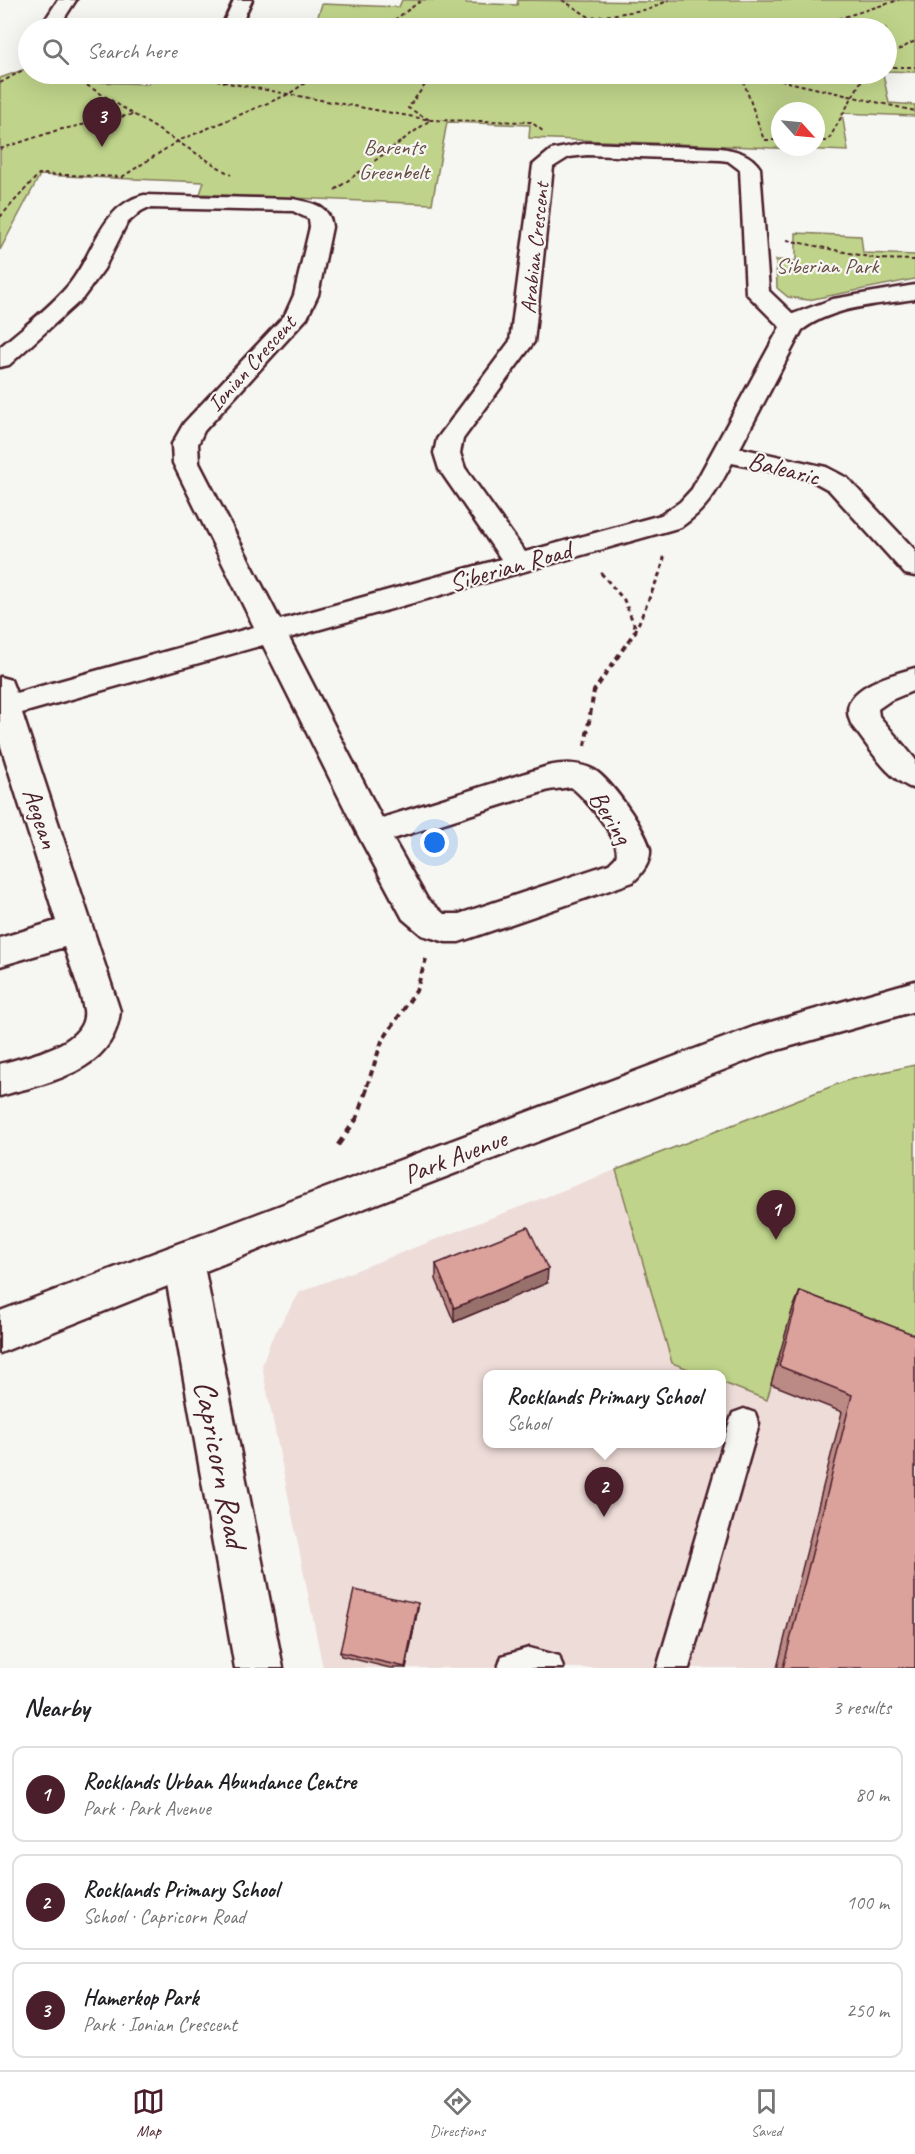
<!DOCTYPE html>
<meta charset="utf-8">
<style>
:root{--surface:#fff;--page:#f2f2f2;--text:#202124;--muted:#757577;--line:#e0e0e0;--accent:#4a1f2b}
body{margin:0;font-family:Caveat,sans-serif;background:var(--page);color:var(--text)}
.compass{position:absolute;left:771px;top:102px;width:54px;height:54px;border-radius:50%;background:var(--surface);box-shadow:0 6px 24px #0002;rotate:117deg}
.you{position:absolute;left:435px;top:843px;width:21px;height:21px;margin:-15px;border:4px solid #fff;border-radius:50%;background:#1a73e8;box-shadow:0 0 0 9px #1a73e833}
.badge{display:grid;place-items:center;width:39px;height:39px;border-radius:50%;background:var(--accent);color:#fff;font-size:20px;font-weight:700}
.pin{position:absolute;translate:-50% -50px;filter:drop-shadow(0 2px 3px #0008)}
.pin::after{content:'';position:absolute;top:32px;width:21px;height:18px;background:inherit;clip-path:polygon(0 0,100% 0,50% 100%)}
.popup{position:absolute;left:483px;top:1370px;width:243px;height:78px;box-sizing:border-box;display:grid;place-content:center;border-radius:12px;background:var(--surface);filter:drop-shadow(0 2px 4px #0005);font-size:20px;white-space:nowrap;color:var(--muted)}
.popup b{font-size:22px;color:var(--text)}
.popup::after{content:'';position:absolute;left:50%;top:100%;margin-left:-12px;border:12px solid transparent;border-top-color:var(--surface)}
.list{margin:0;padding:0;list-style:none}
h2{display:flex;justify-content:space-between;align-items:center;height:78px;margin:0;padding:0 24px;font-size:26px}
h2 small{font-size:20px;font-weight:400;color:var(--muted)}
.list li{display:grid;grid-template-columns:39px 1fr auto;gap:18px;align-items:center;box-sizing:border-box;height:96px;margin:0 12px 12px;padding:0 12px;border:2px solid var(--line);border-radius:12px}
.list b{display:block;font-size:22px;white-space:nowrap}
.list p{margin:0;font-size:20px;white-space:nowrap;color:var(--muted)}
.list em{font-size:20px;font-style:normal;color:var(--muted)}
.icon{flex:none;width:33px;height:33px;fill:none;stroke:currentColor;stroke-width:2;stroke-linecap:round;stroke-linejoin:round}
.map{position:relative;flex:none;width:915px;height:1668px;overflow:hidden}
.search{position:absolute;background:var(--surface);box-shadow:0 6px 24px #0002;left:18px;right:18px;top:18px;height:66px;display:flex;align-items:center;gap:15px;box-sizing:border-box;padding:0 21px;border-radius:33px;color:var(--muted);font-size:22px}
.sheet{height:402px;background:var(--surface)}
nav{display:flex;justify-content:space-around;align-items:center;box-sizing:border-box;height:84px;border-top:2px solid var(--line);background:var(--surface);font-size:16px;color:var(--muted)}
nav a{display:grid;justify-items:center;gap:3px}
nav .on{color:var(--accent)}
.map>svg:first-child{display:block}
.built{fill:#eedcd8;fill-rule:evenodd}
.green{fill:#bfd48a;stroke:#847a5a;stroke-width:1.5;fill-rule:evenodd}
.lines{fill:none;stroke-linecap:round;stroke-linejoin:round}
.lane-casing{stroke:#4a1f2b;stroke-width:5}
.street-casing{stroke:#4a1f2b;stroke-width:5}
.secondary-casing{stroke:#4a1f2b;stroke-width:5}
.path-far3{stroke:#4a1f2b;stroke-width:2;stroke-dasharray:4 3;stroke-linecap:butt}
.path-far2{stroke:#4a1f2b;stroke-width:3;stroke-dasharray:4.5 4;stroke-linecap:butt}
.path-far1{stroke:#4a1f2b;stroke-width:4;stroke-dasharray:6 4.5;stroke-linecap:butt}
.path{stroke:#4a1f2b;stroke-width:4.5;stroke-dasharray:8 6;stroke-linecap:butt}
.lane{fill:#f6f6f2;fill-rule:evenodd}
.street{fill:#f6f6f2;fill-rule:evenodd}
.secondary{fill:#f6f6f2;fill-rule:evenodd}
.wall{fill:#bc8a85;stroke:#4a1f2b;stroke-width:1.5}
.shaded-wall{fill:#99716c;stroke:#4a1f2b;stroke-width:1.5}
.building{fill:#dba19b;stroke:#4a1f2b;stroke-width:1.5}
.labels{text-anchor:middle;stroke-width:4.5;stroke-linejoin:round;paint-order:stroke}
.far-park-label{font-size:22px;fill:#674c43;stroke:#f6f6f2}
.far-street-label{font-size:22px;fill:#4a1f2b;stroke:#f6f6f2}
.street-label{font-size:26px;fill:#4a1f2b;stroke:#f6f6f2}
.near-street-label{font-size:32px;fill:#4a1f2b;stroke:#f6f6f2}
</style>
<div class="map">
<svg width="915" height="1668" viewBox="0 0 915 1668">
<rect width="100%" height="100%" fill="#f6f6f2"/>
<filter id="ink" filterUnits="userSpaceOnUse"><feTurbulence type="fractalNoise" baseFrequency=".0167" numOctaves="2"/><feDisplacementMap in="SourceGraphic" scale="12" xChannelSelector="R" yChannelSelector="G"/><feConvolveMatrix kernelMatrix="1 2 1 2 8 2 1 2 1" color-interpolation-filters="sRGB"/></filter>
<g filter="url(#ink)">
<path class="built" d="M915,1065V1668H323L262,1366L271,1340L300,1292L848,1080ZM487,1374H721V1444H487Z"/>
<path class="green" d="M402,0H466V3L517,5L518,0L653,2L654,0H915V72L887,71L886,28H314L322,4L399,7Z
M28,68V74H99L95,82L148,84L152,76L295,82L298,74H883L889,103L915,105V116L842,113L848,151L529,138L530,125L447,122L432,204L200,194L204,182L40,175L0,250V78ZM780,111H816V147H780Z
M796,233L861,236L863,253L915,255V279L808,300L788,297L777,288L776,260L796,261Z
M915,1065V1358L792,1311L767,1400L721,1382V1374H702L672,1363L616,1170L848,1080Z"/>
<g class="lines">
<defs>
<path id="lane" d="M744,1409L755,1413L759,1424L689,1668H657L729,1424L733,1413Z
M529,1648L559,1656L563,1668H498L502,1656Z"/>
<path id="street" d="M58,0H76L58,28H40Z
M234,0H252L239,28H221Z
M587,143L720,148C736,150 751,154 760,168L769,291L793,314L833,299L915,285V299C877,305 834,306 802,330L740,448L826,467L847,478L915,550V576L905,574L829,490L809,479L732,463C717,491 708,508 681,527L289,638L382,818L548,766C564,763 579,762 594,770C611,780 647,831 650,850C651,862 641,875 633,882L459,942H446L422,935L403,919L357,833L263,645L22,713L120,1011C114,1072 49,1082 0,1096V1064C24,1057 89,1045 84,1010C80,989 71,967 64,947L0,966V938L56,921L0,743V677L11,680L16,693L254,627L173,463L172,444L184,423L285,315L294,295L310,227L309,219L293,211L147,208L141,211L127,223L104,269L82,299L9,365L0,367V347C22,328 47,310 66,288C94,257 99,206 144,195L293,199C312,203 330,205 332,227L318,295L307,318L204,431L198,444L199,463L280,620L501,559L439,469L434,453L437,439L510,341L533,165L551,150ZM587,155L720,160L728,161L740,170L746,293L780,327L692,489L680,502L661,515L525,552L465,468L460,453L463,439L534,342L553,167L569,157ZM571,787C583,795 623,842 616,857C615,858 610,863 609,864L459,914H444L427,899L393,839L549,790Z
M915,668V690L891,700L878,709L879,716L915,759V789C888,781 870,748 853,727C831,689 888,676 915,668Z
M183,1242L197,1247L203,1261L283,1668H235L163,1261L169,1247Z"/>
<path id="secondary" d="M915,981V1011L770,1052L303,1232L0,1353V1311L753,1027Z"/>
</defs>
<use href="#lane" class="lane-casing"/>
<use href="#street" class="street-casing"/>
<use href="#secondary" class="secondary-casing"/>
<path class="path-far3" d="M562,0L607,28
M383,28L422,0
M575,28L590,18L650,9L669,0
M776,28L821,24L899,0
M886,57L915,41
M886,67H915
M69,74L231,175
M196,74L228,83L430,120L531,122L544,132
M741,74L764,140
M753,74L915,111
M0,83L28,67
M765,140H780
M816,141H828L865,74
M0,149L58,130L135,114
M122,177L178,141L289,94L318,74
M335,190L430,120L408,108L433,74
M0,217L39,174L122,177L123,179
M787,240L878,259L915,260"/>
<path class="path-far2" d="M601,573L624,600L636,629
M635,632L661,570L665,554"/>
<path class="path-far1" d="M585,746L594,691L636,630
M367,1086L382,1041L416,991L426,959"/>
<path class="path" d="M338,1145L357,1118L368,1085"/>
<use href="#lane" class="lane"/>
<use href="#street" class="street"/>
<use href="#secondary" class="secondary"/>
</g>
<path class="wall" d="M436,1264L547,1283L454,1322L436,1279Z
M800,1291L915,1335V1668H777L842,1412L771,1384L792,1311Z
M418,1608L406,1668H390L341,1656L340,1652Z"/>
<path class="shaded-wall" d="M548,1269L547,1283L454,1322V1308Z
M418,1603V1608L406,1668H405Z"/>
<path class="building" d="M528,1227L548,1269L454,1308L436,1264Z
M800,1291L915,1335V1668H783L852,1395L779,1366Z
M354,1590L418,1603L405,1667L340,1652Z"/>
</g>
<g class="labels">
<g class="far-park-label">
<text x="394" y="154">Barents<tspan x="394" dy="25">Greenbelt</tspan></text>
<text x="827" y="273">Siberian Park</text>
</g>
<g class="far-street-label">
<text transform="translate(534 248) rotate(-84)" y="8">Arabian Crescent</text>
<text transform="translate(251 363) rotate(-48)" y="8">Ionian Crescent</text>
</g>
<g class="street-label">
<text transform="translate(784 468) rotate(14)" y="9">Balearic</text>
<text transform="translate(510 566) rotate(-16)" y="9">Siberian Road</text>
<text transform="translate(611 817) rotate(58)" y="9">Bering</text>
<text transform="translate(41 818) rotate(71)" y="9">Aegean</text>
<text transform="translate(455 1156) rotate(-21)" y="9">Park Avenue</text>
</g>
<g class="near-street-label">
<text transform="translate(221 1464) rotate(79)" y="11">Capricorn Road</text>
</g>
</g>
</svg>
<svg class="compass" viewBox="-18 -18 36 36"><path d="M0-13l5 13h-10z" fill="#e53935"/><path d="M0 13l5-13h-10z" fill="#757577"/></svg>
<div class="you"></div>
<div class="pin badge" style="left:776px;top:1240px">1</div>
<div class="pin badge" style="left:604px;top:1517px">2</div>
<div class="popup"><b>Rocklands Primary School</b>School</div>
<div class="pin badge" style="left:102px;top:147px">3</div>
<div class="search"><svg class="icon" aria-label="search" viewBox="0 0 24 24"><circle cx="10" cy="10" r="6"/><path d="M15 15l6 6"/></svg>Search here</div>
</div>
<section class="sheet">
<h2>Nearby<small>3 results</small></h2>
<ul class="list">
<li><span class="badge">1</span><div><b>Rocklands Urban Abundance Centre</b><p>Park · Park Avenue</p></div><em>80 m</em></li>
<li><span class="badge">2</span><div><b>Rocklands Primary School</b><p>School · Capricorn Road</p></div><em>100 m</em></li>
<li><span class="badge">3</span><div><b>Hamerkop Park</b><p>Park · Ionian Crescent</p></div><em>250 m</em></li>
</ul>
</section>
<nav>
<a class="on"><svg class="icon" aria-label="map" viewBox="0 0 24 24"><path d="M3 6l6-2 6 2 6-2v14l-6 2-6-2-6 2zM9 4v14M15 6v14"/></svg>Map</a>
<a><svg class="icon" aria-label="directions" viewBox="0 0 24 24"><path d="M12 3l9 9-9 9-9-9zM9 14v-3h6M13 9l2 2-2 2"/></svg>Directions</a>
<a><svg class="icon" aria-label="saved" viewBox="0 0 24 24"><path d="M7 4h10v16l-5-4-5 4z"/></svg>Saved</a>
</nav>
